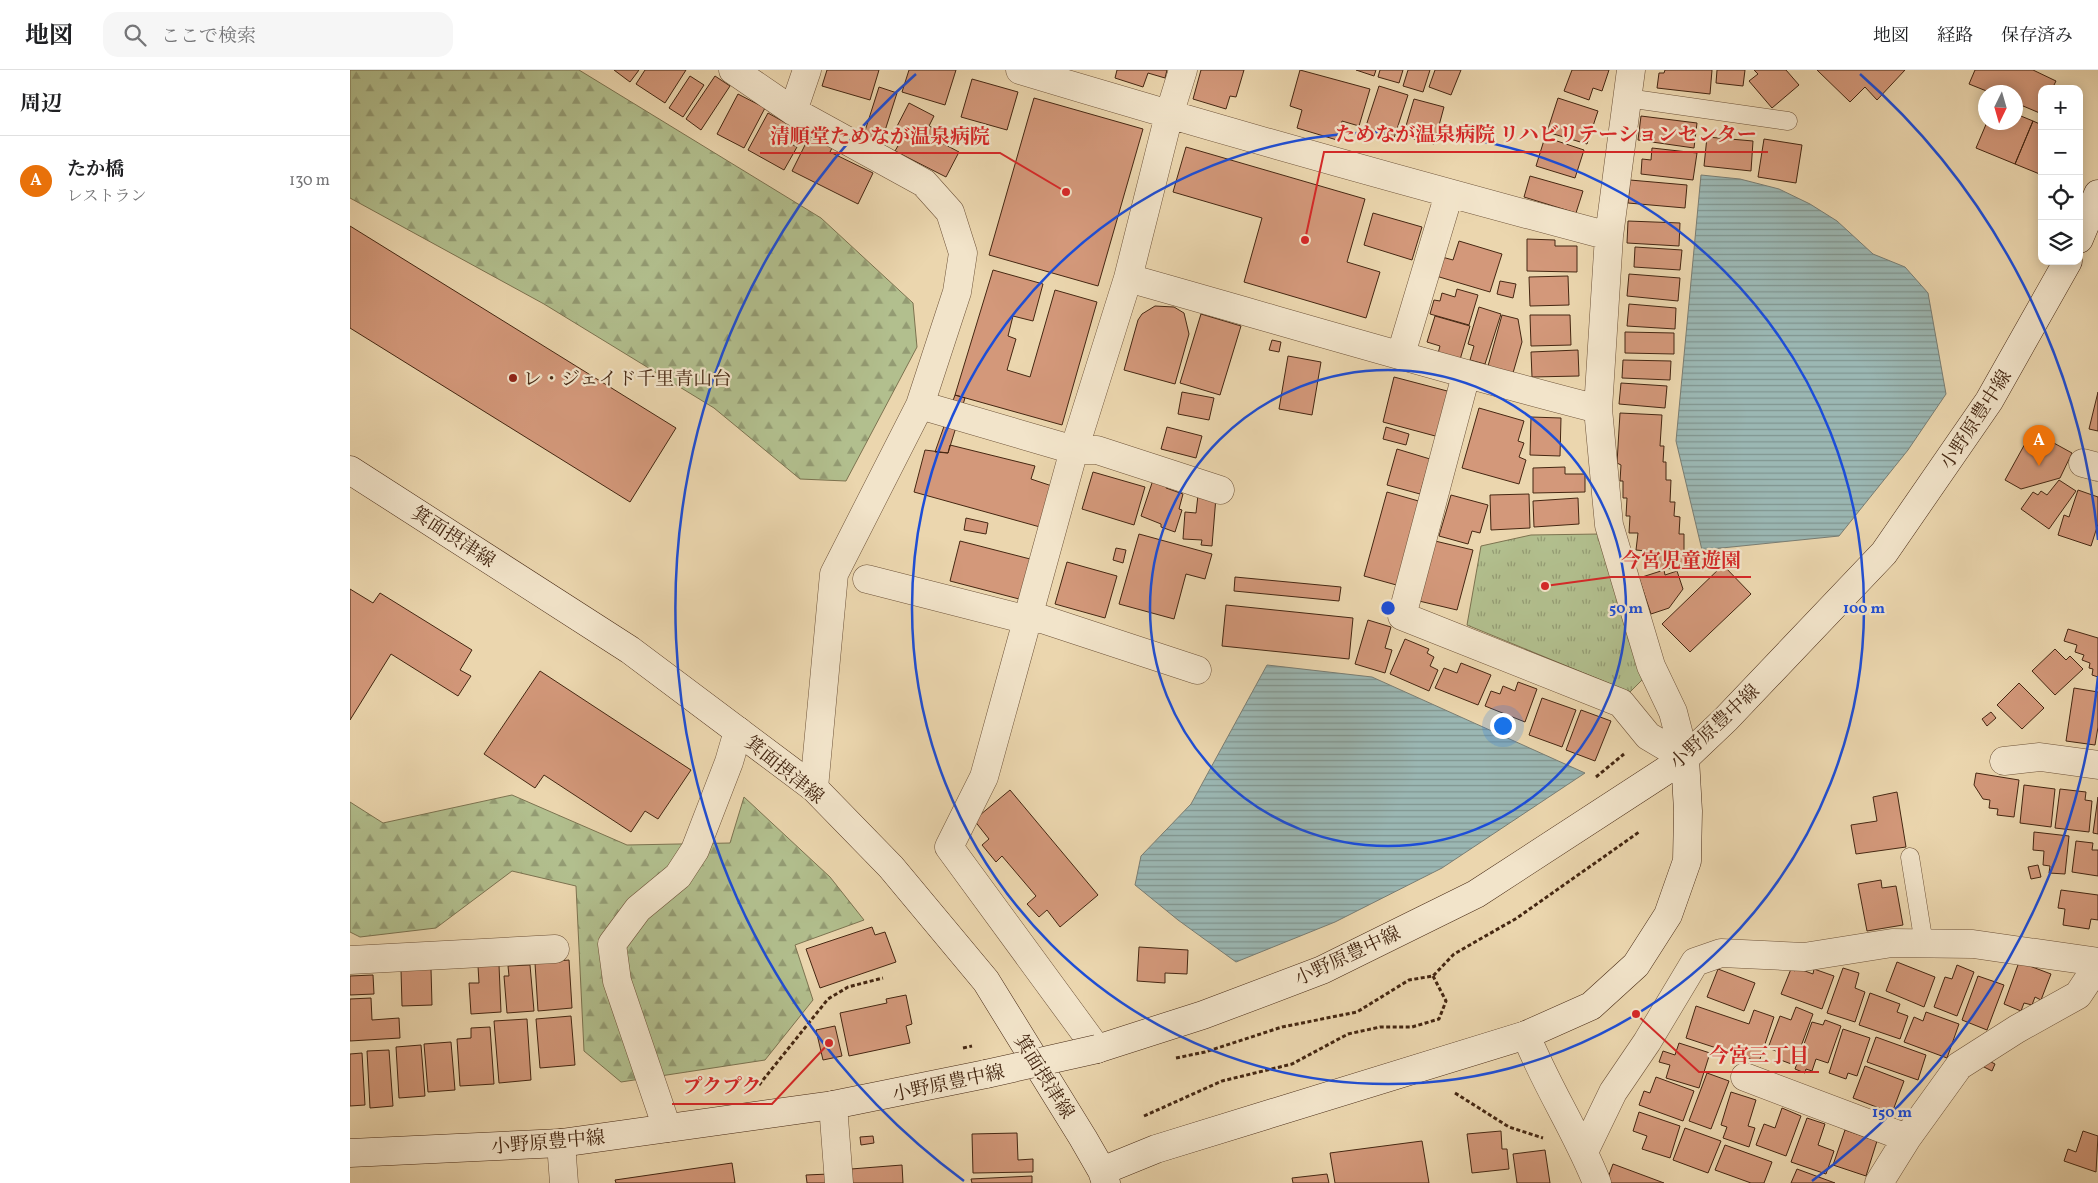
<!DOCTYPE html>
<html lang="ja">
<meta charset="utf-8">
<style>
:root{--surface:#fff;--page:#f6f6f6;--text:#202124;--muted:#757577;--line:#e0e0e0;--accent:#b45309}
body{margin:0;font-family:Vollkorn,"Noto Serif JP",serif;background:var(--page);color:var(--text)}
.controls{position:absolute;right:15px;top:15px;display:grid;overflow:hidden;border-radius:10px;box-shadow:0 2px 12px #0003}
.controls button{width:45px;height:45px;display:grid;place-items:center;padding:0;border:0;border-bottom:1px solid var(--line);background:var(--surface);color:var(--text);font:25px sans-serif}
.compass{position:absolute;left:1628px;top:15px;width:45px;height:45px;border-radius:50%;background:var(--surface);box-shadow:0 2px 12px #0003;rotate:185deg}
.you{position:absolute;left:1152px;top:655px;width:18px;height:18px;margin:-12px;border:4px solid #fff;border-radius:50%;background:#1a73e8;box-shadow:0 0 0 8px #1a73e833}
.badge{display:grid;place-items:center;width:32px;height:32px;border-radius:50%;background:var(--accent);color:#fff;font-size:16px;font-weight:700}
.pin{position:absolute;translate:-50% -41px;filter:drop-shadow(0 1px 2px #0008)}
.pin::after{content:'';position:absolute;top:26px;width:18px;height:15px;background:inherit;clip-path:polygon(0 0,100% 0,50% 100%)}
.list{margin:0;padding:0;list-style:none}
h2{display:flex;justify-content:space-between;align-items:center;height:65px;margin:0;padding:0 20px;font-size:21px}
h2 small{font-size:16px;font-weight:400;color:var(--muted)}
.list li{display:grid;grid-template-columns:32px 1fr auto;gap:15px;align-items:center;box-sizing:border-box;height:90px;padding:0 20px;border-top:1px solid var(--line)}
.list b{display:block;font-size:19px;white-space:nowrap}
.list p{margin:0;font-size:16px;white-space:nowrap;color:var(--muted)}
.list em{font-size:16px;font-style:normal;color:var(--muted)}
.icon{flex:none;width:28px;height:28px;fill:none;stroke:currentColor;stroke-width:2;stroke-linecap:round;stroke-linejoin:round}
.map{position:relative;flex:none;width:1748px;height:1113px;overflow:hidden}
header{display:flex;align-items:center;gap:30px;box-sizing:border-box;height:70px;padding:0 25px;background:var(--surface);border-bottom:1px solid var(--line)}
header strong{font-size:24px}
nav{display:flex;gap:28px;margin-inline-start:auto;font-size:18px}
.search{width:350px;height:45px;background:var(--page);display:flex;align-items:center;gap:12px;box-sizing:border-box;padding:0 18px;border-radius:15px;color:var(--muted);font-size:19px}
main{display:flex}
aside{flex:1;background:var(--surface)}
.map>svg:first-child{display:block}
.grass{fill:url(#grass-tufts);stroke:#7c7350}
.forest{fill:url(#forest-firs);stroke:#7c7350}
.water{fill:url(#water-rules);stroke:#797d73}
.building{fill:#d3987a;stroke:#452712}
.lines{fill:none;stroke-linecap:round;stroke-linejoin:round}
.lane-casing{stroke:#6e5339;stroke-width:19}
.street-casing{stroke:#6e5339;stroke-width:29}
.secondary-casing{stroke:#452712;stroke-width:29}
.path{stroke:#452712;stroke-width:3;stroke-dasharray:4 2.5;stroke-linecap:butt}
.lane{stroke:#f2e4ca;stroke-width:18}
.street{stroke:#f2e4ca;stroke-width:28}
.secondary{stroke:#f2e4ca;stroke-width:28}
.secondary-bridge-casing{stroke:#452712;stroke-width:29;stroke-linecap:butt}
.path-bridge{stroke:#452712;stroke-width:3;stroke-dasharray:4 2.5;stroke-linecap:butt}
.secondary-bridge{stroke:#f2e4ca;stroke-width:28}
.ring{fill:none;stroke:#1d4ed8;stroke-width:2.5}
.poi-dot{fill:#8f2418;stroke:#f2e4ca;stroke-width:2}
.labels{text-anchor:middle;stroke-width:4.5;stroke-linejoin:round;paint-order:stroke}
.poi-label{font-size:19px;fill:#452712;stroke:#f2e4ca;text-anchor:start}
.street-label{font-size:19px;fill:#452712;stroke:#f2e4ca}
.centre{fill:#1d4ed8;stroke:#f2e4ca;stroke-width:2.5}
.ring-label{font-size:15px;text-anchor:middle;font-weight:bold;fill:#1d4ed8;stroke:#f2e4ca;stroke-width:4.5;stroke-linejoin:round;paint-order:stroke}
.leader{fill:none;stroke:#d62828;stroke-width:2}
.callout-dot{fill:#d62828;stroke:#f2e4ca;stroke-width:2}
.callout-label{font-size:20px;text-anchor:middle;font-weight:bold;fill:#d62828;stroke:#f2e4ca;stroke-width:4.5;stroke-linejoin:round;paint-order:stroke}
</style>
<header>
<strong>地図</strong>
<div class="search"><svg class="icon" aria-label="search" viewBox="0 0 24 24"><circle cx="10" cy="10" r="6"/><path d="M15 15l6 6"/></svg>ここで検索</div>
<nav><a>地図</a><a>経路</a><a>保存済み</a></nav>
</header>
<main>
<aside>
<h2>周辺<small></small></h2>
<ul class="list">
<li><span class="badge" style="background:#e8710a">A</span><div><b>たか橋</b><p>レストラン</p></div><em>130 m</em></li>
</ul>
</aside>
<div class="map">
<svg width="1748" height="1113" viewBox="0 0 1748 1113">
<defs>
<pattern id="grass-tufts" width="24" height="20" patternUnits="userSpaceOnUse" patternTransform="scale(1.25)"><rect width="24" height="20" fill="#b2bf8e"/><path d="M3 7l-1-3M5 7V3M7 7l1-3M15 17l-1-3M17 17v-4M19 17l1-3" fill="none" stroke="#939b73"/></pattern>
<pattern id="forest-firs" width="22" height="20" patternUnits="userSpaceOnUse" patternTransform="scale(1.25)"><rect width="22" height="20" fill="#b2bf8e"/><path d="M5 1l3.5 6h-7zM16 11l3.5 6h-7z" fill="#939b73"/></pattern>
<pattern id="water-rules" width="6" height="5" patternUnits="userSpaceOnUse" patternTransform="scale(1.25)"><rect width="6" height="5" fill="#9bb7b3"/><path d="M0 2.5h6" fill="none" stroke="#809590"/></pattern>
</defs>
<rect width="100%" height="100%" fill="#ebd6ae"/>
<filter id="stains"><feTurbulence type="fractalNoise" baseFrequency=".004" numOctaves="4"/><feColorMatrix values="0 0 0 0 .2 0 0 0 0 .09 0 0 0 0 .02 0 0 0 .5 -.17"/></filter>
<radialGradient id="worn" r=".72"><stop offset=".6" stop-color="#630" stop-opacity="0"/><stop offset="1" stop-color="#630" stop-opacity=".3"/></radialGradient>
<path class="grass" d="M1250,464L1294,608L1280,622L1117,555L1131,476L1181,465Z"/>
<path class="forest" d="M0,0H229L471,148L563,233L567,277L496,411L450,409L364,338L194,234L0,128Z
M162,725L277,775L380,773L394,727L480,807L514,850L445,875L463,930L415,990L271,1012L234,981L226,816L162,801L86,858L10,867L0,862V732L33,753Z"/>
<path class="water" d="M1351,105L1390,109L1429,119L1460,134L1487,151L1523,184L1555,197L1578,223L1596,324L1558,380L1489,466L1352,480L1326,371Z
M917,595L1022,607L1235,703L1092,798L985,852L886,892L828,850L785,815L791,786L841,734Z"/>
<path class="building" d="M264,0H289L280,12Z
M295,0H336L315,33L286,14Z
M477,0H529L520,30L472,16Z
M559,0H606L595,35L552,22Z
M767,0H817L815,8L798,3L793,17L765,8Z
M851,0H894L886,27L880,26L876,39L843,29Z
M950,0L1020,19L1009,56L992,51L987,70L947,58L952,40L940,36Z
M1006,0H1026L1024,6Z
M1030,0H1053L1049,13L1028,7Z
M1058,0H1080L1073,22L1053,16Z
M1085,0H1111L1101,25L1079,17Z
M1222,0H1259L1252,21L1243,18L1239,30L1214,21Z
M1315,0H1362L1360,24L1307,18L1309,3H1314Z
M1367,0H1395L1393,16L1366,13Z
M1404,0H1436L1449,15L1422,38L1399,11L1408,4Z
M1467,0H1555L1527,30L1515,17L1500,32Z
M1625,0H1683L1706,11L1702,19H1692V44L1666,33V22H1639L1619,14Z
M340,6L354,15L333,47L319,38Z
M365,6L380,16L351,60L336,49Z
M622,9L668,22L657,60L611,47Z
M1029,16L1058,25L1044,68L1015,59Z
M529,17L547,23L532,70L514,64Z
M388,24L415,38L394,78L367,64Z
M684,28L793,59L748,216L639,185Z
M1208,28L1248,41L1237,74L1197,62Z
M1064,29L1094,37L1084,74L1053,66Z
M559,33L584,46L579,56L594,63L590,72L609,82L596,107L545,81L552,69L543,64Z
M418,43L443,57L435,71L447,77L434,100L398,80Z
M1666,44L1683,51L1665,94L1626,78L1637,52H1666Z
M1291,46L1347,53L1344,78L1288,70Z
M1683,51L1692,55V105L1665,94Z
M461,63L484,74L480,82L523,103L508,134L442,101Z
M1195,67L1234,80L1225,108L1186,96Z
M1357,67L1403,71L1401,101L1354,96Z
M1414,69L1452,75L1446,113L1408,107Z
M836,77L1015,129L997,192L1030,202L1016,248L894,212L912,148L823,122Z
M1302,78L1347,83L1343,110L1291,104L1292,89L1301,90Z
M1180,106L1233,121L1226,143L1174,127Z
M1280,110L1337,115L1335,138L1278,133Z
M1023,143L1072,157L1062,190L1014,175Z
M1278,151L1330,153L1329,176L1277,173Z
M0,156L326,358L280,432L0,258Z
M1177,169L1205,170V176H1227V202L1177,201Z
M1109,171L1152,184L1140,222L1086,206L1092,187L1103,190Z
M1285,177L1332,180L1330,200L1284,197Z
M643,200L693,214L683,251L663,246L658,266L666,269L657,300L680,307L705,220L747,232L712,355L605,325Z
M1279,204L1330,208L1328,231L1277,226Z
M1218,206L1219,235L1180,236L1179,207Z
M1150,211L1166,214L1163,228L1147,224Z
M1107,219L1128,225L1119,255L1080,244L1084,230L1090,231L1092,223L1105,227Z
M1279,234L1326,238L1325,259L1277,256Z
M805,236L824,237L834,243L839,264L825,314L774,300L788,250L792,244Z
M1129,237L1151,244L1135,294L1120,290L1124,276L1118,274Z
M851,244L891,256L870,325L830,313Z
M1152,245L1168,249L1172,272L1163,303L1138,296Z
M1180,245H1220L1221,275L1181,276Z
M1085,246L1120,256L1109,293L1087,287L1090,276L1077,272Z
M1275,262L1324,263V284L1275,283Z
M922,270L931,272L929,282L919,280Z
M1228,280L1229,306L1182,307L1181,282Z
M938,286L971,292L962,345L929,339Z
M1273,290L1321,291L1320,310L1272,308Z
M1044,307L1101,322L1089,367L1033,352Z
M1271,313L1317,316L1315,338L1269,334Z
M832,322L864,328L859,350L828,344Z
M1748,322V361L1739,359Z
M605,325L615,328L598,383L585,382Z
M1129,338L1174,351L1168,371L1174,373L1169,387L1176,390L1169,414L1112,398Z
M1270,343L1312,345L1310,376H1314L1313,392H1316V410H1321L1320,432H1325L1324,446L1330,447L1329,464H1334V481L1341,484L1340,500L1295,497L1296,481L1286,480L1288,463H1279L1280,446H1276L1277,428H1273V411H1270L1271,395L1267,393Z
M1181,347L1211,348L1210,386L1180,385Z
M817,357L852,366L846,388L811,379Z
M1036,357L1059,364L1056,375L1033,369Z
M1682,361L1722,383L1710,408L1671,419L1655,410Z
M600,375L685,396L681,409L702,416L690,457L564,422L575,380L598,383Z
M1047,379L1080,389L1070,424L1037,415Z
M1215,397V404H1235V422L1183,423V398Z
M743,402L795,417L784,455L732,439Z
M803,410L818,414L816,418L833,424L829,439L832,440L825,462L811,457V454L791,446Z
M1709,410L1726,421L1699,459L1671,439L1683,422L1688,425L1691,421L1697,425Z
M1728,420L1748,427V454L1741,476L1708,465L1714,445L1719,447Z
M1037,422L1072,432L1050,516L1014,506Z
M1179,424L1180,458L1141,460L1140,425Z
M848,425L866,427L862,476L851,475L852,470L833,469L835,442L846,443Z
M1101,425L1138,435L1130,463L1122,461L1118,474L1089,466Z
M1228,428L1229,454L1184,457L1183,431Z
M616,448L638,453L636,464L614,460Z
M789,464L862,484L855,509L836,504L824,549L769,534Z
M610,471L684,490L673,530L600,511Z
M1085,471L1123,480L1107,540L1069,531Z
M766,478L776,480L773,493L763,490Z
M717,492L767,506L755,548L705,534Z
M1373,495L1401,524L1340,582L1312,554Z
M1314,500L1315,505L1327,501L1333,519L1319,538L1301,544L1289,508Z
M885,507L991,517L989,531L884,521Z
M0,519L23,533L30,523L122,580L110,600L121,606L108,626L41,584L0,650Z
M876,535L1003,548L999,589L872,576Z
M1018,550L1041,557L1035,578L1042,580L1035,603L1005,594Z
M1718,559L1748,568V607L1742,605L1743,599L1739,598L1740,593L1732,590L1734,585L1725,582L1727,575L1714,571Z
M1055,569L1079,579L1077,583L1084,587L1080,596L1088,600L1079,621L1040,604Z
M1705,579L1716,590L1720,586L1733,599L1705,625L1682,601Z
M1111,593L1141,605L1128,635L1085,618L1094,598L1107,603Z
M190,601L341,700L308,749L295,741L281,762L194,705L185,718L134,684Z
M1168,612L1187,619L1175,652L1135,636L1141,621L1150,624L1153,616L1165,621Z
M1669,613L1694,638L1672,659L1647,635Z
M1724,618L1748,622V657L1745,675L1716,671Z
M1192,628L1226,640L1212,677L1179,665Z
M1231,640L1261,651L1245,691L1216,680Z
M1641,642L1646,648L1637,656L1632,649Z
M1626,703L1669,710L1664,747L1647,745L1648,739L1639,738L1640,730L1633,729L1624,715Z
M1674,715L1705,719L1701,757L1670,753Z
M1710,719L1736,722L1735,730L1742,731L1739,762L1705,758Z
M660,720L748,825L710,857L697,840L689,847L677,834L686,826L652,786L646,792L632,775L639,769L624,750Z
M1547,722L1556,777L1506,784L1501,755L1527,751L1523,727Z
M1748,727V764L1743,763Z
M1684,762L1719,766L1715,804L1699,803L1700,796L1693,795L1694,781L1683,780Z
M1726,771L1743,773L1742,780H1748V806L1722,802Z
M1688,795L1691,807L1681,809L1678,797Z
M1531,810L1532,818L1546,816L1553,855L1517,861L1508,814Z
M1711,820L1748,825V850L1741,849L1739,859L1713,855L1715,839L1708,838Z
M522,857L525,865L535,862L546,892L470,918L456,879Z
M789,877L838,880L837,904L815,903V913L787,911Z
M219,890L222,938L188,941L185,893Z
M1547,892L1585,907L1574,937L1536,921Z
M1669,892L1701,904L1691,930L1685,927L1682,935L1674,933L1671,941L1654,934Z
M149,895L151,942L121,944L119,913H129L128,896Z
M180,895L184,941L157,943L154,906H159L158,896Z
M1607,895L1624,902L1607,946L1584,937L1595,907L1602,909Z
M1447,898L1463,904L1464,899L1484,906L1472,939L1431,924L1441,899L1445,901Z
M1493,898L1509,903L1505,918L1515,922L1505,952L1477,943Z
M81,899L82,935L52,936L51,900Z
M1368,899L1405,913L1394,941L1357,927Z
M23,905L24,924L0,925V906Z
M1628,906L1654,915L1637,960L1612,950Z
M1520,923L1550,934L1547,942L1558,946L1550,969L1509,955Z
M556,925L562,954L556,956L560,973L499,986L490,943L537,933L536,929Z
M21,928L22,950L49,948L50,968L0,971V929Z
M1346,936L1399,954L1404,940L1424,947L1409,992L1336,968Z
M1446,937L1463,944L1444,995L1428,989L1431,983L1418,978L1430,946L1441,950Z
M1576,942L1609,954L1597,988L1554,972L1564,947L1573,951Z
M221,946L225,995L190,998L186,949Z
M177,949L181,1010L149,1013L144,951Z
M1475,950L1491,956L1478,993L1466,989L1462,1001L1456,999L1455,1003L1445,999L1462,952L1473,955Z
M485,956L492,986L473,990L466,960Z
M140,957L144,1014L110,1016L107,969L121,968V958Z
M1493,959L1520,968L1507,1006L1498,1003L1496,1009L1479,1003Z
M1526,967L1576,985L1568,1010L1517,992Z
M101,972L105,1020L78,1022L74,974Z
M1329,973L1360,983L1349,1018L1316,1008L1320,995L1309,992L1313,981L1325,985Z
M71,975L75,1026L49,1028L46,977Z
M39,980L43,1036L20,1038L17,981Z
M12,983L15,1035L0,1036V984Z
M1637,990L1645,994L1642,1001L1634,997Z
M1515,996L1554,1011L1542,1043L1503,1028Z
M1357,1003L1379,1011L1361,1059L1339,1051Z
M1306,1007L1344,1021L1333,1051L1289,1035L1294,1021L1300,1023Z
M1381,1022L1406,1030L1398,1056L1405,1058L1399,1077L1373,1068L1377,1057L1371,1055Z
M1432,1038L1451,1046L1436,1086L1406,1075L1414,1054L1425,1058Z
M1289,1042L1330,1056L1320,1088L1292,1079L1297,1066L1283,1061Z
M1457,1048L1475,1054L1468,1075L1484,1081L1476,1104L1441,1092Z
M1335,1058L1371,1071L1358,1103L1323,1090Z
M1495,1060L1527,1071L1516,1106L1483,1095Z
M1151,1061L1152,1079H1157L1159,1099L1122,1103L1117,1064Z
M1733,1061L1748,1066L1746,1102L1714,1091L1718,1079L1726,1082Z
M667,1063L668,1090L683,1089V1102L623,1103L622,1064Z
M523,1066L524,1073L511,1075L510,1067Z
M1072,1071L1079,1113H985L980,1083Z
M1375,1075L1422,1092L1414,1113H1401L1365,1100Z
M1195,1080L1200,1113H1167L1163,1084Z
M382,1093L385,1113H266L265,1110Z
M1263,1094L1314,1113H1256Z
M552,1095L553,1113H502L501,1099Z
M1447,1099L1485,1113H1441Z
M479,1104L480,1113H457L456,1105Z
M977,1104L979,1113H943L942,1108Z
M682,1106V1113H622L621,1109Z"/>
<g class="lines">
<defs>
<path id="lane" d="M1277,28L1438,51
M1560,787L1574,874"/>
<path id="street" d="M383,0L443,41L574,113L600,142L613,183L607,222L570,335L484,504L464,718
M670,0C866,59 1062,114 1259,166
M1281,0L1259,166L1248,339L1259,455L1301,596L1323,642L1335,688
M443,41L457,0
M778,208C935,252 1091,299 1248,339
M1051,284L1099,124
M1116,305L1052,546L1271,633L1298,666L1335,688
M570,335L724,380H747L870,420
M1733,393L1748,397
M517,509L678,550L692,549L847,600
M1654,691L1690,687L1748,695
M0,890L205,879
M1176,965C1196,1016 1227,1062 1247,1113
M747,979L599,777L634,707L724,380L778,208L819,45L833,0
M1395,1007L1557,1068
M483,1035L489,1113
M317,1058L267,911L262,874L288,839L328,806L345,780L379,692L388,661
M211,1073L214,1113
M1234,1082L1263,1022L1297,972L1345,892L1371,883L1454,887L1542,873L1623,874L1748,892
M1529,1113L1557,1068L1609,996L1667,959L1728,925L1748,895"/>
<path id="secondary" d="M1729,169L1748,124
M0,400L280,580L464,718L541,797L636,911L733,1068L752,1101L756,1113
M747,979L853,945L972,900L1126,824L1335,688L1376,649L1534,483L1639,331L1718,191
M0,1083L211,1073L483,1035L636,1004
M752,1101L806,1079L1176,965L1241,936L1286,895L1318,845L1337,791L1338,741L1335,688"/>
</defs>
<use href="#lane" class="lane-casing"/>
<use href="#street" class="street-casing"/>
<use href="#secondary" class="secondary-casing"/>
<path class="path" d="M1246,707L1274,684
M826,988L855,982L932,957L1007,942L1059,910L1083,906L1104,884L1167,848L1289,762
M409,1015L478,929L498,917L533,908
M1105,1023L1159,1057L1193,1068
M794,1046L872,1011L942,994L998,964L1030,957H1062L1089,949L1096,931L1083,906"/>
<use href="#lane" class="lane"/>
<use href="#street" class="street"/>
<use href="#secondary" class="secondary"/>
<defs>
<path id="secondary-bridge" d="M636,1004L747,979"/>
</defs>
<use href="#secondary-bridge" class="secondary-bridge-casing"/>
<path class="path-bridge" d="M613,978L622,976"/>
<use href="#secondary-bridge" class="secondary-bridge"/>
</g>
<g class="ring">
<circle cx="1038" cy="538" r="238"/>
<circle cx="1038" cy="538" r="476"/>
<path d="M1748 606A713 713 0 0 1 1462 1111M614 1111A713 713 0 0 1 566 4M1510 4A713 713 0 0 1 1748 470"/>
</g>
<circle class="poi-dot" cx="163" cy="308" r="5"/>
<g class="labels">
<g class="poi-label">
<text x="173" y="315">レ・ジェイド千里青山台</text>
</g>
<g class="street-label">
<text transform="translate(1625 349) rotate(-57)" y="7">小野原豊中線</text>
<text transform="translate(104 466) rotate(33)" y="7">箕面摂津線</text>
<text transform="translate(1364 656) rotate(-43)" y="7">小野原豊中線</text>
<text transform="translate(435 699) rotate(39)" y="7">箕面摂津線</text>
<text transform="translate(997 885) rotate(-25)" y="7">小野原豊中線</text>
<text transform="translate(695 1006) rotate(58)" y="7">箕面摂津線</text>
<text transform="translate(598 1012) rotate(-12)" y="7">小野原豊中線</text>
<text transform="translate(198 1071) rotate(-5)" y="7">小野原豊中線</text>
</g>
</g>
<circle cx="1038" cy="538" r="8" class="centre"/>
<g class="ring-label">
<text x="1276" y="543">50 m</text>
<text x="1514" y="543">100 m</text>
<text x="1542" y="1047">150 m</text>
</g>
<path class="leader" d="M955 170L974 82H1418M716 122L650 83H410M1195 516L1261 507H1401M1286 944L1349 1002H1469M479 973L422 1034H322"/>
<g class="callout-dot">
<circle cx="955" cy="170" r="5"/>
<circle cx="716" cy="122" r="5"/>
<circle cx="1195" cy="516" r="5"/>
<circle cx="1286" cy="944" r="5"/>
<circle cx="479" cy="973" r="5"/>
</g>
<g class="callout-label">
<text x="1196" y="71">ためなが温泉病院 リハビリテーションセンター</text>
<text x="530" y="73">清順堂ためなが温泉病院</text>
<text x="1331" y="497">今宮児童遊園</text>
<text x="1409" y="992">今宮三丁目</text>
<text x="372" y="1023">プクプク</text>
</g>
<rect width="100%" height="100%" filter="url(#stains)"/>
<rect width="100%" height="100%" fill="url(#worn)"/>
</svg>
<div class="controls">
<button>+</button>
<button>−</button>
<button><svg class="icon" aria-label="locate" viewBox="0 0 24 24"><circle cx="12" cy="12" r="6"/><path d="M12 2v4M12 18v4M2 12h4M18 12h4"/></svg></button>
<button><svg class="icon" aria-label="layers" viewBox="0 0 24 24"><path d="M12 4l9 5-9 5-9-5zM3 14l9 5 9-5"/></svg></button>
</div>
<svg class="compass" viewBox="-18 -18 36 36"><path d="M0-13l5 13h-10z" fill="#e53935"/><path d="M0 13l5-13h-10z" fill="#757577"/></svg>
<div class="you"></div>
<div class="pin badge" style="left:1689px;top:396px;background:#e8710a">A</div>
</div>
</main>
